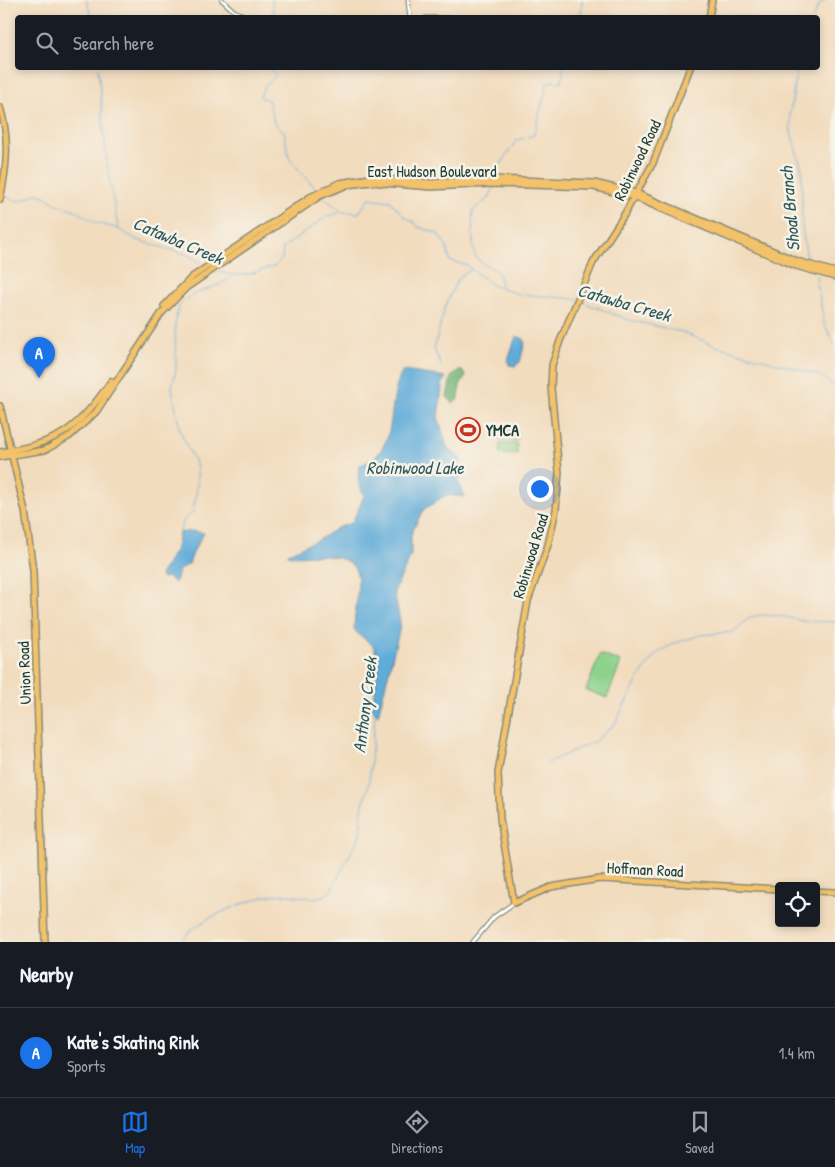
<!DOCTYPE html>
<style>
:root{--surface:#171b24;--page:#20242c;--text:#f1f3f6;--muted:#9ea1a6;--line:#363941;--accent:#1a73e8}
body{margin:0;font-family:"Patrick Hand",sans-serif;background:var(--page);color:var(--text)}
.controls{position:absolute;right:15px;bottom:15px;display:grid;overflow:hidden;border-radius:5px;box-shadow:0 2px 8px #0003}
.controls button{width:45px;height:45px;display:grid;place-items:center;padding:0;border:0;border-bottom:1px solid var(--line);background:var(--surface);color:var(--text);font:25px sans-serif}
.you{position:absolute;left:539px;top:488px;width:18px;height:18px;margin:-12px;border:4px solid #fff;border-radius:50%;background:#1a73e8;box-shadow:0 0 0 8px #1a73e833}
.badge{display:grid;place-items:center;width:32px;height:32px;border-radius:50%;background:var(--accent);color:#fff;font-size:16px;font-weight:700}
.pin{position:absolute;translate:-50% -41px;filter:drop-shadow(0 1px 2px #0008)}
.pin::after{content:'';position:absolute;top:26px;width:18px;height:15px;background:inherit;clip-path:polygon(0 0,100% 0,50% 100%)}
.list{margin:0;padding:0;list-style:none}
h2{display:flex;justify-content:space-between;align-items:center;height:65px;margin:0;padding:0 20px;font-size:21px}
h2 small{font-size:16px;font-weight:400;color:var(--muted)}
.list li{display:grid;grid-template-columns:32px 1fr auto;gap:15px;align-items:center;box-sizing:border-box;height:90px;padding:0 20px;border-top:1px solid var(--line)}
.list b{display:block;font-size:19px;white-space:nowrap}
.list p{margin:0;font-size:16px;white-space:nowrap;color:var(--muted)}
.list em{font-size:16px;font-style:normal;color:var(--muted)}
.icon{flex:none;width:28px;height:28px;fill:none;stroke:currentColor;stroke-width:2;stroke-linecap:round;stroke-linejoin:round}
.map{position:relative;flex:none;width:835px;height:942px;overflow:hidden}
.search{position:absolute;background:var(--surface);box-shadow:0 2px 8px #0003;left:15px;right:15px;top:15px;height:55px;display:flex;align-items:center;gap:12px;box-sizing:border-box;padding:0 18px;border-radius:5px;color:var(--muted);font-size:19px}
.sheet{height:155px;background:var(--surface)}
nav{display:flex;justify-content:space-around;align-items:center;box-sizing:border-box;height:70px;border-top:1px solid var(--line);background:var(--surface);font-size:14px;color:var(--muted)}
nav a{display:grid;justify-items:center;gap:2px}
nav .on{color:var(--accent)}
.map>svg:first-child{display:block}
.green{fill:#8dd28c;stroke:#568860}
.forest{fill:#72b478;stroke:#487856}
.water{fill:#61acd9;stroke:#407486}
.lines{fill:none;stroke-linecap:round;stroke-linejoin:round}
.stream{stroke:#61acd9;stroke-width:1}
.minor-casing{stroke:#888c79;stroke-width:5.5}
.major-casing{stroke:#888c79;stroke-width:8}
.minor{stroke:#fff;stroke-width:3}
.major{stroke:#f3c26a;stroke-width:5}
.labels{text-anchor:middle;stroke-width:5;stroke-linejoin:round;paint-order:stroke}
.street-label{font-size:16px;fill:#1f3d34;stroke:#f7f3e8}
.poi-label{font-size:16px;font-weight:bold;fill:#1f3d34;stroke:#f7f3e8;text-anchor:start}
.water-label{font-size:18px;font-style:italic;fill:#30595d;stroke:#f7f3e8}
</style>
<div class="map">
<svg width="835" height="942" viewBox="0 0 835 942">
<rect width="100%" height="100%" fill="#f7f3e8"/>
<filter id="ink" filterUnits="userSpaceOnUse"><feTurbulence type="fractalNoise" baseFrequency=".02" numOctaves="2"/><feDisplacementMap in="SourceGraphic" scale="10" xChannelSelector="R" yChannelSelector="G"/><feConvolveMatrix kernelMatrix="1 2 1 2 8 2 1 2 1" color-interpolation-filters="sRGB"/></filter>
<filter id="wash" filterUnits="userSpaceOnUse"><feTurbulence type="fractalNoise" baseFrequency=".0096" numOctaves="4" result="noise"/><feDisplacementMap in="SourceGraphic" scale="20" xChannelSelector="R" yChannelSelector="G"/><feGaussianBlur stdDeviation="1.12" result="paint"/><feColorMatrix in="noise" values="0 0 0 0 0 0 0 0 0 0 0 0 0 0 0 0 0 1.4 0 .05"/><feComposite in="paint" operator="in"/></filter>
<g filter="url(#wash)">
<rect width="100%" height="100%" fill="#f2dcbe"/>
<path class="green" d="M501,430L518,431L517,441L500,440Z
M500,444H517V455L500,454Z
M600,654L621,662L607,698L586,690Z"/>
<path class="forest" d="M458,371H462L466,376L460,385L459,399L453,403L447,397L451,377Z"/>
<path class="water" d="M516,336L524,339L525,342L520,362L515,366L509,365L508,361Z
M403,371L446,377L443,381L438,417L447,447L460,458L461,479L458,481L465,497L446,495L423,510L411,534V555L394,592L400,621L399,631L378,715L371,709C374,691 384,661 372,645C367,639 358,636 354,629C354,615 360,585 357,574C351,550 307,556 289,556L288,553L318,540L339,527L352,523L364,496L358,480L359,466C364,463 371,461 376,456C398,435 387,396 403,371Z
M193,531L204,533L194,550L189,564L179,570L175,583L168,577L161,578L160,575L175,551L179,533Z"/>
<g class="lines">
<path class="stream" d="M86,0L92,18
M272,0L274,18
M581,18L582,0
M813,18L819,5L825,0
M98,68L107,165L118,228
M270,68L276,76L264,87L260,97L269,101L274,123L284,131L289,158L316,189
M797,68L790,114L791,132L802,170V227L807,260
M512,147L517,140L534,135L547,84L551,81L561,82L563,76V68
M494,175L510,150
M494,187L489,198L473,210C472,219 471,254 478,260C492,272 500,264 501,288
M7,196L12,200L20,201L36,194L43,195L56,204L75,210L94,222L118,229L137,240L188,255L205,266
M325,198L342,212
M215,272L235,275L250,274L275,266L282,259L283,248L327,216L342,212L359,213L369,198L390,201L405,217L414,222L418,227L437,233L446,245L450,261L466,265L492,285L518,294L577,299
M816,276L824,323L835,345
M580,301L629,320L682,332L716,346L819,375L835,386
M441,365L434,349L445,307L456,282L463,274L471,270
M180,532L184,520L193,512L197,489V467L180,431L172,388L176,369L175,326L177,313L179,306L192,295L221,284L234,275
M547,763L595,741L614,725L640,676L653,658L659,652L675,643L701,635L733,632L748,619L758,615L780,616L802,621L835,622
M182,942C188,922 252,898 273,895C290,892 316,904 330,892L360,835L362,808L369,783L375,715"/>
</g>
</g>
<g filter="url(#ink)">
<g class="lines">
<defs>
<path id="minor" d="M222,0L234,11L249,18
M408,0L410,18
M426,18H451
M473,942L494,917L514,903"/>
<path id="major" d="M709,18L712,0
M690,68L653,163L624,215L593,263L560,341L552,365L551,387L559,472L556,510L548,545L528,601L498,773L500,819L514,903L551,887L600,879L779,889
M0,107C10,139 7,167 0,200
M164,306L192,277L310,197L339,183L370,178L431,183L493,179L594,183L636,193L797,261L835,272
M0,406L25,511L33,570L45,942
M0,452C58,444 79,429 111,381
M0,457L45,450L70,436L96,412L161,314L186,288L320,196L347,185L371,182L431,187L491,184L594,187L634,197L796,266L835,277
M816,891L835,892"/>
</defs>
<use href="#minor" class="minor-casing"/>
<use href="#major" class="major-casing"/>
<use href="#minor" class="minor"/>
<use href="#major" class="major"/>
</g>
</g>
<defs>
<symbol id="stadium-ring" viewBox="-11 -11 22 22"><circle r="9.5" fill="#f7f3e8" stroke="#c8321e" stroke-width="1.5"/><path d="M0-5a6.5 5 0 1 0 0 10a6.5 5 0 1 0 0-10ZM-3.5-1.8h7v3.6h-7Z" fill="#c8321e"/></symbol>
</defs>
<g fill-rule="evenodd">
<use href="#stadium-ring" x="454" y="416" width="28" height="28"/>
</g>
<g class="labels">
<g class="street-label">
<text transform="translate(637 160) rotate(-64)" y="6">Robinwood Road</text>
<text x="432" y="177">East Hudson Boulevard</text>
<text transform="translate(530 556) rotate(-73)" y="6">Robinwood Road</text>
<text transform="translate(24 673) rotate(-92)" y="6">Union Road</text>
<text transform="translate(645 869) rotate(3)" y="6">Hoffman Road</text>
</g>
<g class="poi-label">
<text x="486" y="436">YMCA</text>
</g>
<g class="water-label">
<text transform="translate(790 209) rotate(-95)" y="6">Shoal Branch</text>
<text transform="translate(178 241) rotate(23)" y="6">Catawba Creek</text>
<text transform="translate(624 303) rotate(16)" y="6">Catawba Creek</text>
<text x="415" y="474">Robinwood Lake</text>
<text transform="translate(365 705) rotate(-83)" y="6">Anthony Creek</text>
</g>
</g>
</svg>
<div class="controls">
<button><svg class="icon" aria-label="locate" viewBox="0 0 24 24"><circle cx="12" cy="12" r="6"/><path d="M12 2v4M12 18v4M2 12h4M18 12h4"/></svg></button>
</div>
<div class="you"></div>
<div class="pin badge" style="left:39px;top:378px">A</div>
<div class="search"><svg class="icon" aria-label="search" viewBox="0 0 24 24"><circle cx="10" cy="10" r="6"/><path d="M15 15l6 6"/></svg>Search here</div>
</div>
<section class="sheet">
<h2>Nearby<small></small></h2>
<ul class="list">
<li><span class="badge">A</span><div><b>Kate's Skating Rink</b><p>Sports</p></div><em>1.4 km</em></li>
</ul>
</section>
<nav>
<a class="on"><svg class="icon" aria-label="map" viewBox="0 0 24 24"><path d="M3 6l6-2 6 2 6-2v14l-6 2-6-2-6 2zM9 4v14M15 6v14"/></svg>Map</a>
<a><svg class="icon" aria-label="directions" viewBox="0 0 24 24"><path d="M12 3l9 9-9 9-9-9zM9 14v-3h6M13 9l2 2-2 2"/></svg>Directions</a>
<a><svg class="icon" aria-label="saved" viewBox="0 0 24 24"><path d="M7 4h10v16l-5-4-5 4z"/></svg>Saved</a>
</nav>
